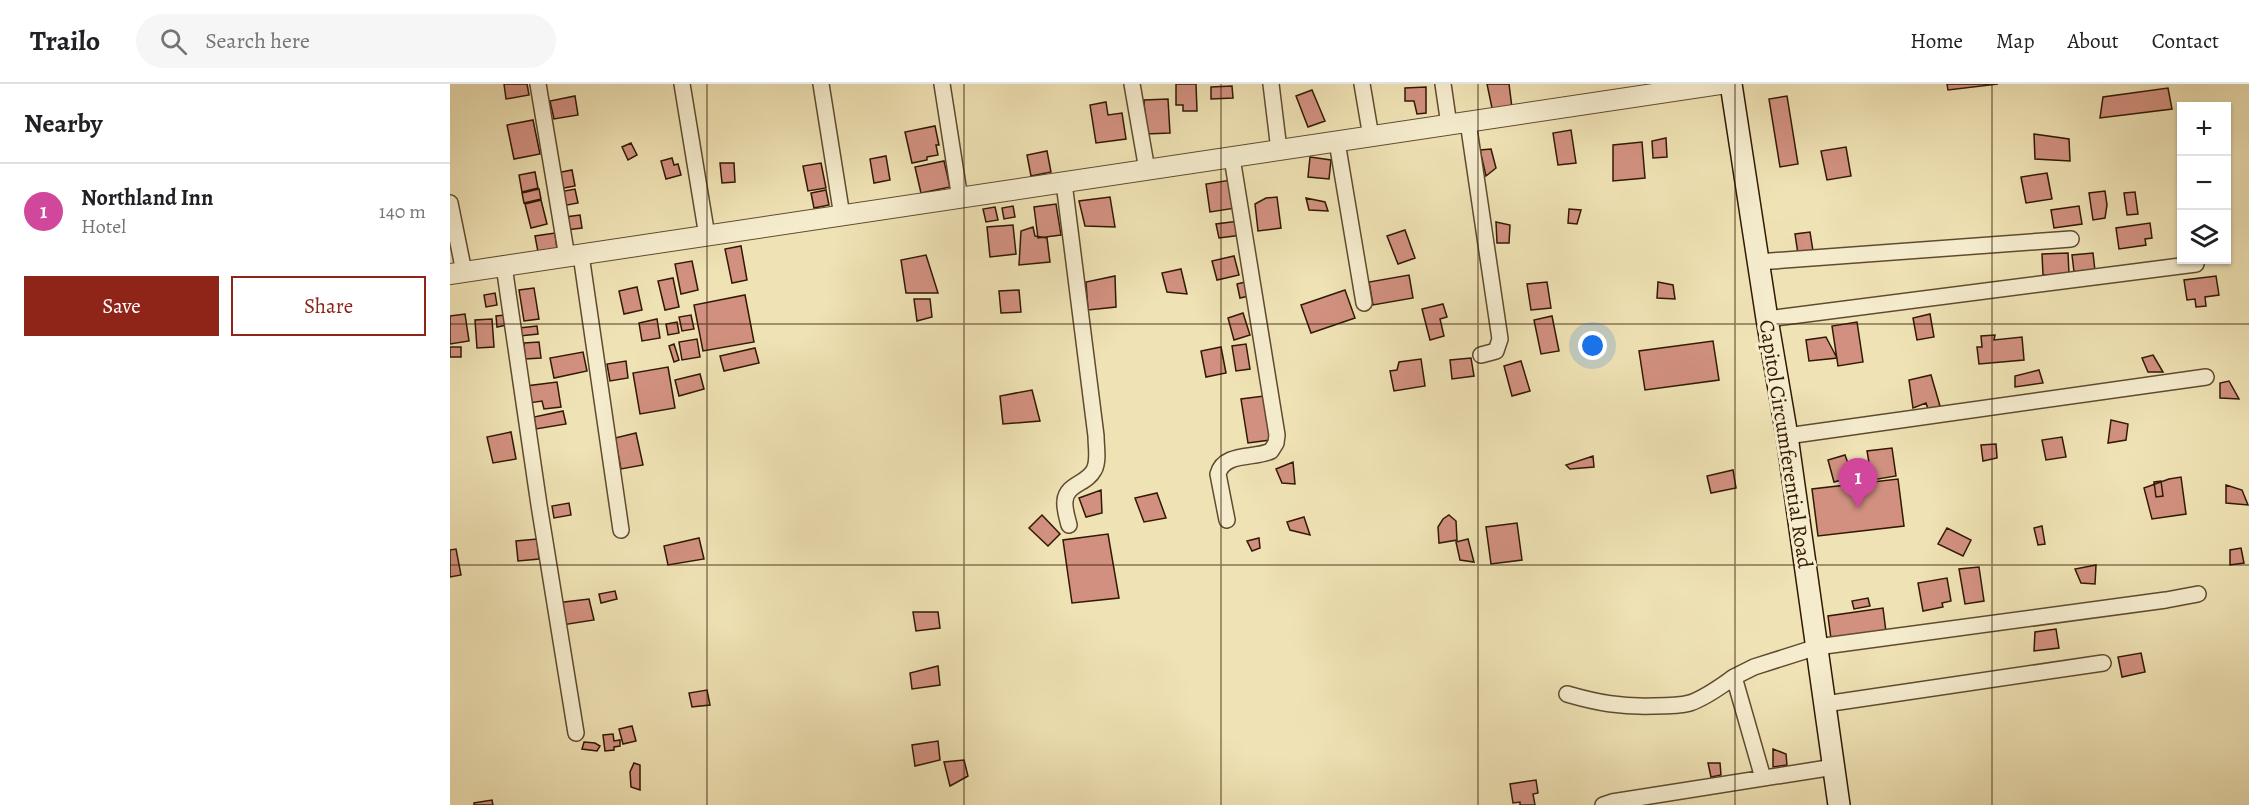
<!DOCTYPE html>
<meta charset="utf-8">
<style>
:root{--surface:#fff;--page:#f6f6f6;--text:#202124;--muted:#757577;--line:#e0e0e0;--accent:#8f2418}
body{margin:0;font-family:Alegreya,serif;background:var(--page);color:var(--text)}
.controls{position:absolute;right:18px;top:18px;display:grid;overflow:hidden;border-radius:0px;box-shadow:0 2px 4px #0004}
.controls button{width:54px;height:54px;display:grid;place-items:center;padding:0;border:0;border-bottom:2px solid var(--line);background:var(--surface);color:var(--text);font:30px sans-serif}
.you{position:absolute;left:1143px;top:262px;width:21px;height:21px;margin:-15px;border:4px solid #fff;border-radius:50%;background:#1a73e8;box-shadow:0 0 0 9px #1a73e833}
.badge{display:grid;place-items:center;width:39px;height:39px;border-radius:50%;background:var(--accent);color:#fff;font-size:20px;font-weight:700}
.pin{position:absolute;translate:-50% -50px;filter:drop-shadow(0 2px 3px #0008)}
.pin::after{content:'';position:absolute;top:32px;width:21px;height:18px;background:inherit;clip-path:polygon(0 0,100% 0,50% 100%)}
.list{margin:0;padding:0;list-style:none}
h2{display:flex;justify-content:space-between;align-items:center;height:78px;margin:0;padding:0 24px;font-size:26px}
h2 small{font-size:20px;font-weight:400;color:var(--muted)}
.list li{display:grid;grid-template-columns:39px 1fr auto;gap:18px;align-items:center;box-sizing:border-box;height:96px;padding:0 24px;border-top:2px solid var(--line)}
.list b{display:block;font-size:22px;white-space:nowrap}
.list p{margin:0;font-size:20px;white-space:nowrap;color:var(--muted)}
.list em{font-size:20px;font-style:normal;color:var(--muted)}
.actions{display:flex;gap:12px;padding:18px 24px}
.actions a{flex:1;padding:14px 0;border:2px solid var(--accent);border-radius:0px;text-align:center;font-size:21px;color:var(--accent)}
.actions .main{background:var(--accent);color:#fff}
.icon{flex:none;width:33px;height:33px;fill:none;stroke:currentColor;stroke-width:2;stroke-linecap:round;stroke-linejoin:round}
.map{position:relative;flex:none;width:1799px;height:721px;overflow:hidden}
header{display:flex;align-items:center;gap:36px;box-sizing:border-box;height:84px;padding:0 30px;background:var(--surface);border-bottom:2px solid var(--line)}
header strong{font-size:28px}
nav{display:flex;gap:33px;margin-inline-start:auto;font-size:21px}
.search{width:420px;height:54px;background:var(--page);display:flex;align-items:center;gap:15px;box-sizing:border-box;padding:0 21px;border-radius:33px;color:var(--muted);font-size:22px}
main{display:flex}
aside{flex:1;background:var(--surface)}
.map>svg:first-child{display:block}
.building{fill:#d29180;stroke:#311903;stroke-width:1.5}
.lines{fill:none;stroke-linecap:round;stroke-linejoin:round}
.minor-casing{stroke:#604b2f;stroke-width:18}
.tertiary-casing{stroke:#604b2f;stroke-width:22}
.secondary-casing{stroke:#311903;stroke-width:24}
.minor{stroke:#f5ecce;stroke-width:15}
.tertiary{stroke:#f5ecce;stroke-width:20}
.secondary{stroke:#f5ecce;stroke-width:21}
.grid{fill:none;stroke:#311903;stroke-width:1.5;stroke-opacity:0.55}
.labels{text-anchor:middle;stroke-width:6;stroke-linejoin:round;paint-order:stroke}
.street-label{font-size:21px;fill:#311903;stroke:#f5ecce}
</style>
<header>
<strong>Trailo</strong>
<div class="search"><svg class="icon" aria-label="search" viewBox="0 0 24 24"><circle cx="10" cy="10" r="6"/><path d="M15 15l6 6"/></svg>Search here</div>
<nav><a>Home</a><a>Map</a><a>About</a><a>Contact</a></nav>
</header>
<main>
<aside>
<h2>Nearby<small></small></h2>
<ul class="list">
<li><span class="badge" style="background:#d1479c">1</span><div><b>Northland Inn</b><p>Hotel</p></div><em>140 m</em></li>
</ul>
<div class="actions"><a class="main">Save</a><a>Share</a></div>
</aside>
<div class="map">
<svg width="1799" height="721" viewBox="0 0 1799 721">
<rect width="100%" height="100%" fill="#efe2b4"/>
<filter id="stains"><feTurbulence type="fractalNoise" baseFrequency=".00333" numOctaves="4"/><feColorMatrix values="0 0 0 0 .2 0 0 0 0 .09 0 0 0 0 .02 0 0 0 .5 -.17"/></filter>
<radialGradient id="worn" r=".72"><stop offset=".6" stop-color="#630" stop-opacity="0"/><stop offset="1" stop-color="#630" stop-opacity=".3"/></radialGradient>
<path class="building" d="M54,0H77L79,11L56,15Z
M726,0H746L747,27H733V21H726Z
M1037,0H1059L1062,24H1042Z
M1497,0H1548L1498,6Z
M782,2L783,14L761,15V3Z
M976,3V29L967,30L964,17H955V4Z
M1718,4L1722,25L1650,34L1653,13Z
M862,6L875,37L858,43L846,12Z
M125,12L128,31L104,35L100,17Z
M1337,12L1348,80L1330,83L1319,15Z
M718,15L720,49L696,50L694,16Z
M656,18L658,31L672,29L676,55L646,59L640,21Z
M83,36L90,70L64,75L57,41Z
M485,42L489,61H486L488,71L477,73V76L462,79L455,48Z
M1121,46L1126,79L1108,81L1103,49Z
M1584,50L1619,55L1620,77L1585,75Z
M1216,54L1217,73L1203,74L1202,57Z
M1192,58L1195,94L1163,97V61Z
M181,59L187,71L178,76L172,63Z
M1396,63L1401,92L1377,96L1371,67Z
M1041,65L1046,84L1036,92L1030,66Z
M597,67L601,88L581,92L577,71Z
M436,72L440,96L424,99L420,75Z
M860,73L881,76L879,95L858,93Z
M222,74L224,81L228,80L231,91L216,95L211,77Z
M494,77L500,103L471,109L465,83Z
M270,79H284L285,98L272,99Z
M371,79L376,104L358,107L353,82Z
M122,86L125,102L108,105L106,89Z
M85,88L88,104L72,108L69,91Z
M1597,89L1602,115L1576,119L1571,93Z
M781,96L786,124L760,128L756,100Z
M89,105L91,115L74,119L72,109Z
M125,105L128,119L112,122L109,108Z
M376,106L379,121L364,124L361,109Z
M1655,107L1657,121L1655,134L1643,136L1639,109Z
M1685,108L1688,130L1677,131L1674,109Z
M660,113L665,143L635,142L629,117Z
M827,113L831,144L808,147L805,120L816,114Z
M856,114L875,118L878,127L859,126Z
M91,116L97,140L81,144L75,120Z
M606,120L611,151L588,154L584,123Z
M563,122L565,133L554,135L552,124Z
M1629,122L1632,140L1604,144L1601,126Z
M545,123L548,136L536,138L533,125Z
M1119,125L1131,126L1127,140L1118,139Z
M130,131L132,144L116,146L115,133Z
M789,137L792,151L769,154L766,140Z
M1046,138L1060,141L1059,159H1047Z
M1700,139L1702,154L1695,155L1696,161L1669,165L1666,144Z
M563,141L566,170L540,173L537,143Z
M583,143L585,152L597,154L600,178L569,181L571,147Z
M955,146L965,174L948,180L937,152Z
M1360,148L1363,167L1348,170L1345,150Z
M105,149L107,165L88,168L85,152Z
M291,162L297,196L282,199L275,165Z
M1618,169L1619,190L1593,191L1592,170Z
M1643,169L1645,187L1624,188L1622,171Z
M476,171L488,209H456L451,176Z
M784,172L789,191L767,196L762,177Z
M242,177L248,206L231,210L225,180Z
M731,185L737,210L717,208L712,189Z
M959,191L963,214L923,221L919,198Z
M665,192L666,223L638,226L636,198Z
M1766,192L1769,211L1755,213L1756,222L1746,223L1745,215L1737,216L1734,196Z
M223,194L229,223L215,226L208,197Z
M795,198L799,212L790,214L787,200Z
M1097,198L1101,224L1081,226L1077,200Z
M1208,198L1223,201L1225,215L1207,214Z
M187,203L192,226L174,230L169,207Z
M84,204L89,235L74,237L69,206Z
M569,206L571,228L551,229L549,207Z
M895,206L905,234L861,249L851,221Z
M45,209L47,221L36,223L34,211Z
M295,211L304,258L253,267L244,221Z
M464,215H480L482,233L467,237Z
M993,220L997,233L990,235L994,252L980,256L972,225Z
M793,229L800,251L784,256L778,234Z
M15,230L19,257L0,260V232Z
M1480,230L1484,253L1467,256L1463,234Z
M55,231L57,241L47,243L46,232Z
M241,231L244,245L232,247L229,233Z
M1102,232L1109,267L1091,270L1084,236Z
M42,235L44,263L27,264L25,236Z
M207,235L210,254L192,257L189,239Z
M227,238L229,249L218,251L216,240Z
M1407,238L1413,278L1388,282L1382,242Z
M87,242L88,250L70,252L69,244Z
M1545,251L1544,256L1572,253L1574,276L1529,280L1527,263H1532L1531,252Z
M1376,253L1387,274L1359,277L1356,256Z
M247,255L250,273L232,276L229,258Z
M1263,257L1269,296L1195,306L1189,267Z
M89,258L91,274L75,275L74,259Z
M224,260L229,276L224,278L219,262Z
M796,260L800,285L786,287L782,262Z
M0,263H11V273H0Z
M771,263L776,289L756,293L751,267Z
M305,264L309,279L274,287L270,272Z
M133,268L137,287L104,294L100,274Z
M1703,271L1713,288H1698L1692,274Z
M1021,274L1024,292L1002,295L1000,276Z
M971,275L975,302L944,307L940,287L947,286L949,278Z
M176,277L178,294L160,297L157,280Z
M1071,277L1080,307L1062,312L1054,282Z
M218,283L225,324L190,330L183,289Z
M1589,286L1593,299L1565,303V292Z
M250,290L254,305L229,312L225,296Z
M1481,291L1490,322L1478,325L1476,319L1463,324L1459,296Z
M1779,297L1789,315L1770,314V299Z
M107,298L111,323L94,325L92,317L79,319L76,302Z
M582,306L590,337L553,340L550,312Z
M814,312L820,356L798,359L791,315Z
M113,327L116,340L86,345L84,333Z
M1661,336L1678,340L1676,356L1658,359Z
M61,348L66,375L43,379L37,353Z
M186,349L193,381L171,385L165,354Z
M1612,353L1616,373L1596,376L1592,356Z
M1546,360L1547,374L1533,377L1531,361Z
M1442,364L1446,392L1422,396L1417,367Z
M1395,371L1403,393L1384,398L1378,376Z
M1143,372L1144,383L1120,385L1116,381Z
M843,378L845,400L832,399L826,385Z
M1283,386L1286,404L1261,409L1257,392Z
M1731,393L1736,430L1702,435L1694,404L1719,395Z
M1448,395L1454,442L1368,452L1362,405Z
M1711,397L1713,412L1706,413L1704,398Z
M1776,401L1792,406L1798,421L1776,419Z
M651,406L652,429L636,433L629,414Z
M707,409L716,434L694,438L685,414Z
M119,419L121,431L104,434L102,422Z
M592,431L610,450L598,462L579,444Z
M999,431L1006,437L1007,456L989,459L988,443L993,435Z
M854,433L860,451L840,446L837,438Z
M1067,439L1072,476L1041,480L1036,443Z
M1592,442L1595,460L1588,461L1584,444Z
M1497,444L1521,456L1513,472L1488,460Z
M658,450L669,514L622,519L613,456Z
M249,454L254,475L218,481L214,462Z
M809,454L810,464L802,467L797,457Z
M87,455L89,475L68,477L66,457Z
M1018,455L1024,478L1010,476L1006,458Z
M1791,464L1794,479L1780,481V466Z
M6,465L11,491L0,493V466Z
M1646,481L1645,500L1631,499L1625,485Z
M1529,483L1534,517L1515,520L1509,485Z
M1497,494L1501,517L1492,519L1493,523L1473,527L1468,499Z
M165,507L167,515L151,519L149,510Z
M1418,514L1420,522L1404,525L1402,517Z
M139,515L144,536L112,541L106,519Z
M1433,524L1436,548L1381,555L1378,532Z
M463,528H488L490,544L466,547Z
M1606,545L1609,564L1584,567L1585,548Z
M1691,569L1695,588L1672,593L1668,573Z
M488,582L490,601L462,605L460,589Z
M257,606L260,621L242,623L239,609Z
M182,642L186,657L173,660L169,645Z
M163,650L164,657L170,656V662L164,663V666L155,667L153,651Z
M488,657L490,676L465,682L462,661Z
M134,658L145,659L150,662L147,667L132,665Z
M1323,665L1336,670L1337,681L1323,683Z
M514,676L518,692L500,702L494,678Z
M184,679L190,681V706L181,703L180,688Z
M1258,679H1270L1271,691L1261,693Z
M1086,696L1088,709L1083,710L1085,721H1070V718L1063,719L1060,700Z
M42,716L43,721H24V719Z"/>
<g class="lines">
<defs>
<path id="minor" d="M88,0L117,173
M232,0L257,152
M371,0L392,132
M492,0L510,115
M682,0L697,86
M821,0L829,66
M912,0L921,53
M993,0L999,41
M1018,38L1050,255L1046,267L1031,271
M887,58L914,219
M614,99L646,352C646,363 649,377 644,386C637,400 616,400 615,417C614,424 617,433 619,441
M0,119L14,188
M131,171L171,446
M1308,178L1621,155
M54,182L89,421L126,649
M1317,235L1746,180
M1337,352L1756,293
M777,436L768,390C774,368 804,375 821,367L826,359L827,351L782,74
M1284,593L1304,583L1367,563L1716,516L1748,510
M1117,610C1148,619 1171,623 1204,622C1216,622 1229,622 1240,619C1257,613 1271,602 1284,593L1313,694
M1375,620L1653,579
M1153,721L1162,718L1384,683"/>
<path id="tertiary" d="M0,190L1270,0"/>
<path id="secondary" d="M1281,0L1317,235L1337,352L1389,721"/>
</defs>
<use href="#minor" class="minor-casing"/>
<use href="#tertiary" class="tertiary-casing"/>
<use href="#secondary" class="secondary-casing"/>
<use href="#minor" class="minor"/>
<use href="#tertiary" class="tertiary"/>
<use href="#secondary" class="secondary"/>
</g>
<path class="grid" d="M257,0V721M514,0V721M771,0V721M1028,0V721M1285,0V721M1542,0V721M0,240H1799M0,481H1799"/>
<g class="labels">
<g class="street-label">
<text transform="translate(1336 360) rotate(81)" y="7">Capitol Circumferential Road</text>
</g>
</g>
<rect width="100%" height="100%" filter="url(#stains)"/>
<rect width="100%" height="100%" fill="url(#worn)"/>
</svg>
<div class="controls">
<button>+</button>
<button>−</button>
<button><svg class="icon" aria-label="layers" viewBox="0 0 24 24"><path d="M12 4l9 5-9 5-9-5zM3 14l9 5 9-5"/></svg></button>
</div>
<div class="you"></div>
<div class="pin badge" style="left:1408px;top:424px;background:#d1479c">1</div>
</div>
</main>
